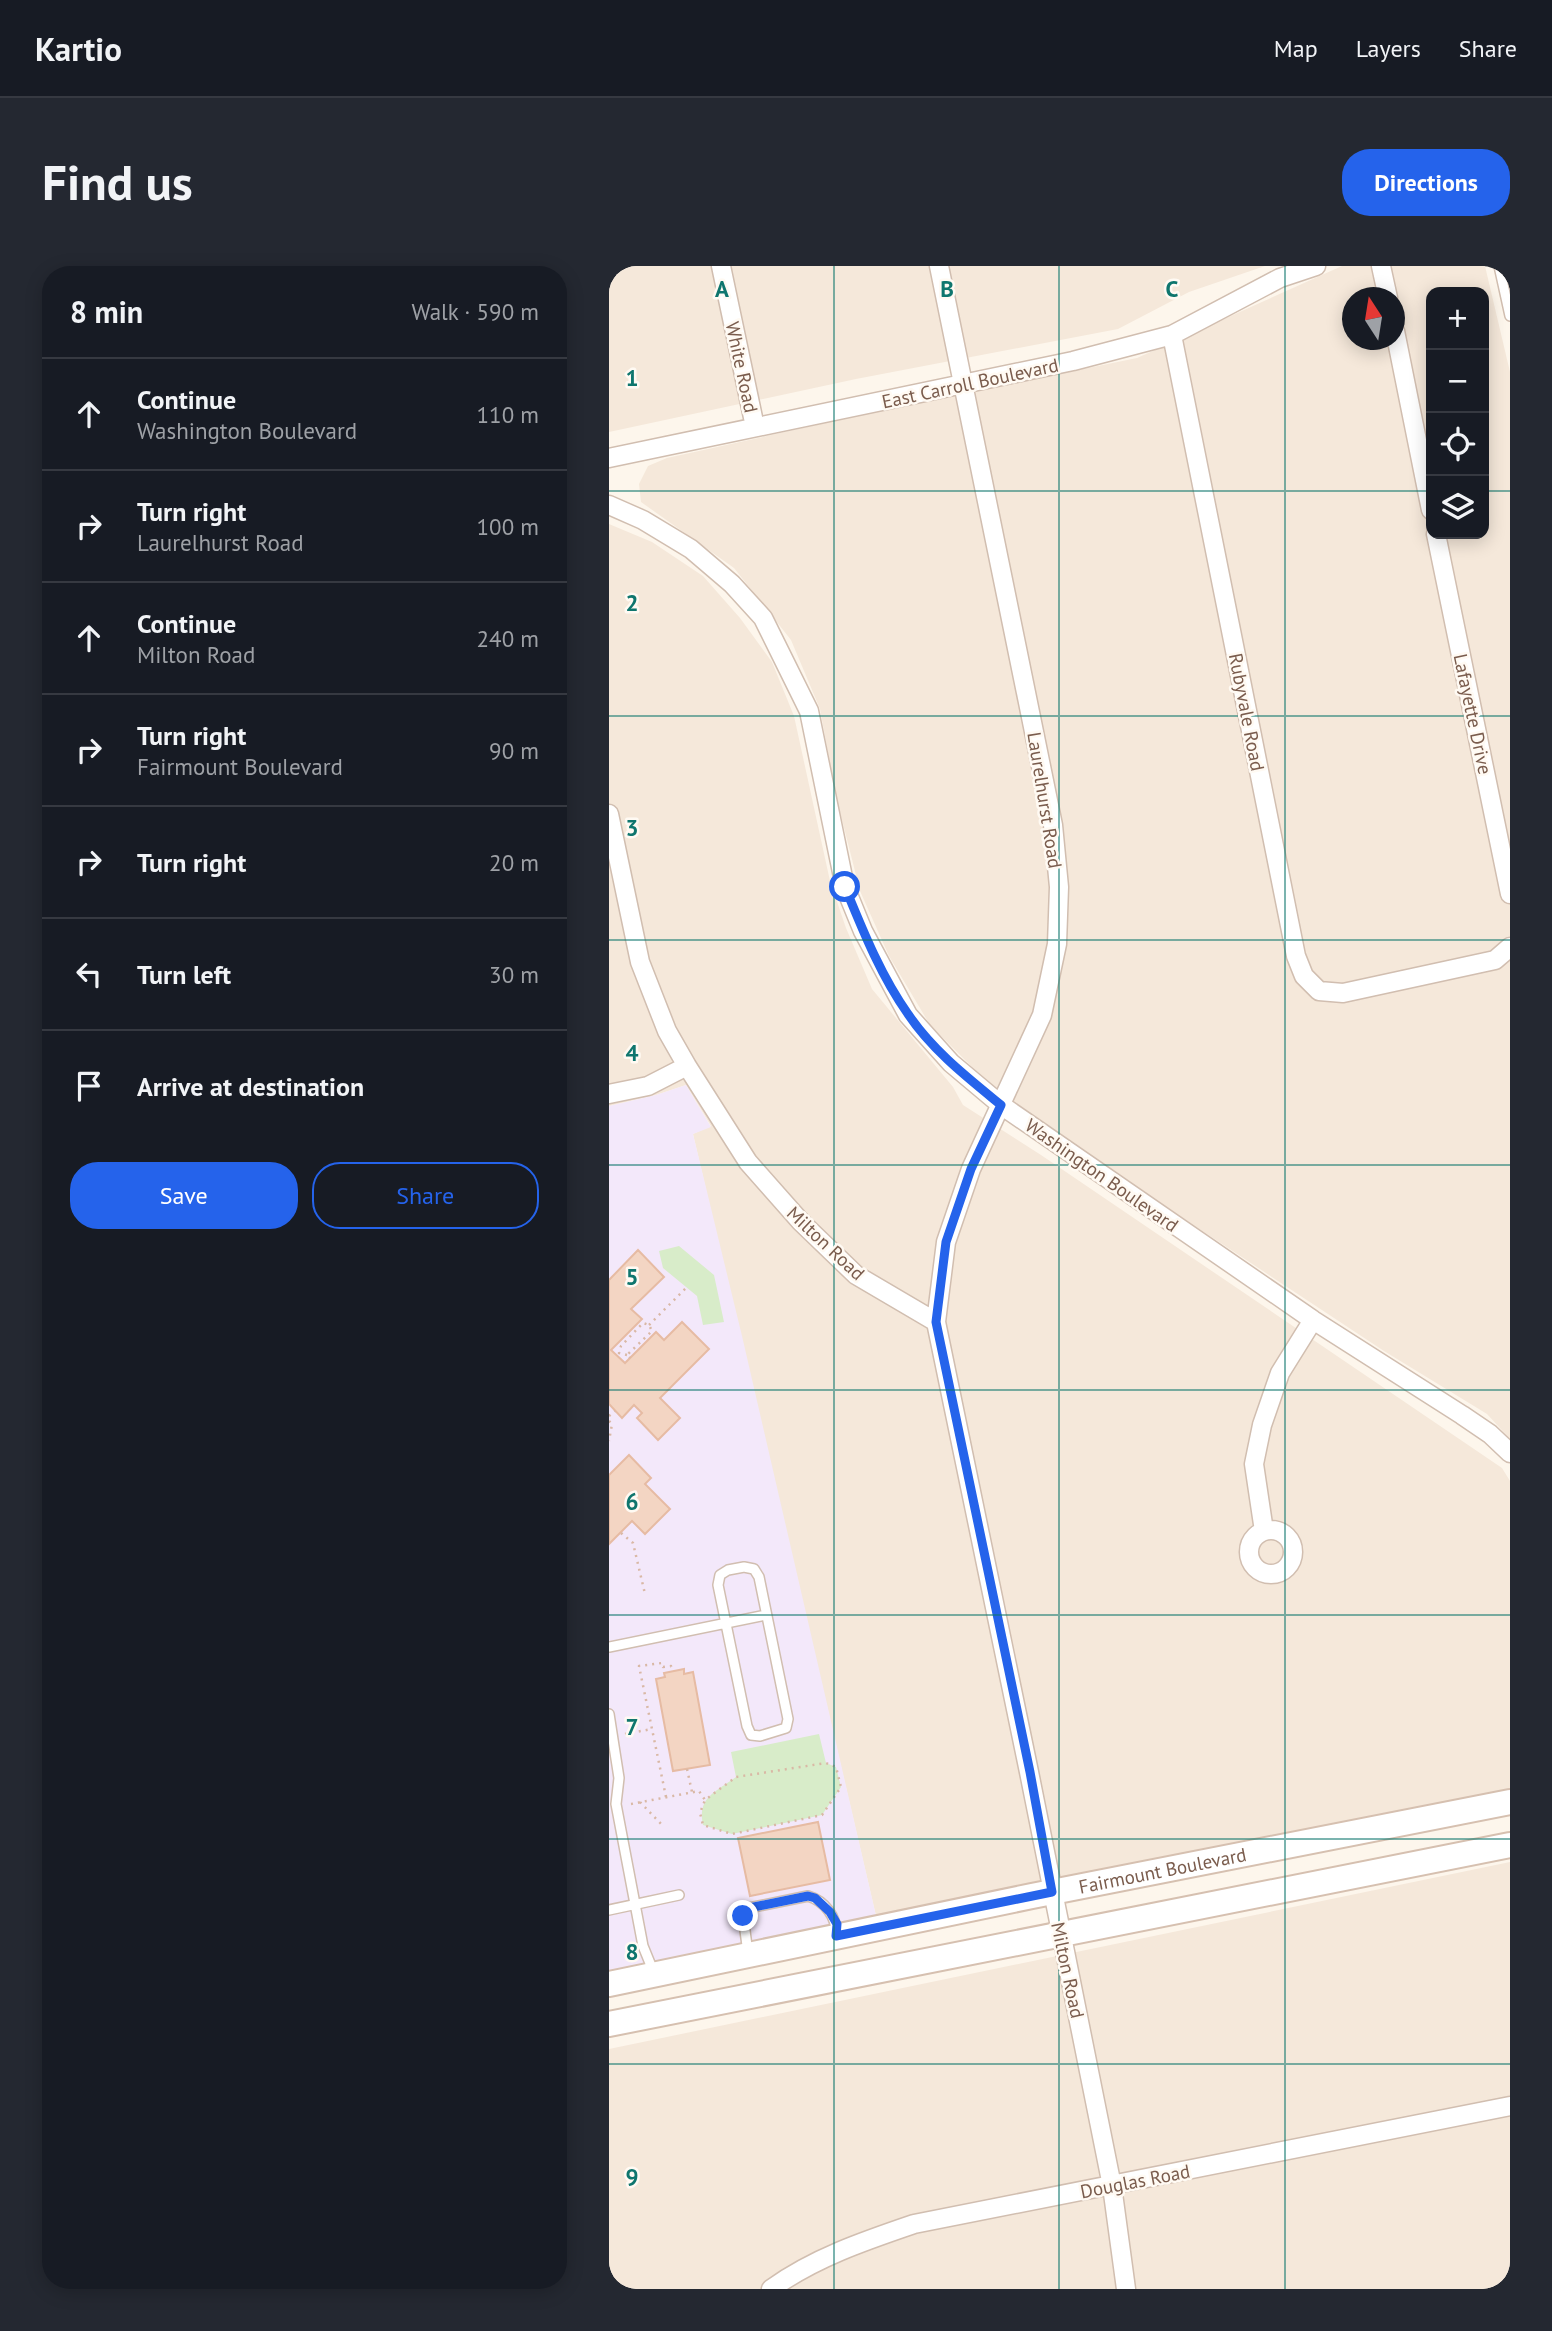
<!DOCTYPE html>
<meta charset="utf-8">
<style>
:root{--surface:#171b24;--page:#242831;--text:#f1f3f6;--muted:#9ea1a6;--line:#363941;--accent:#2563eb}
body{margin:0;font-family:"PT Sans",sans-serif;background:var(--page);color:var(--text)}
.controls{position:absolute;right:21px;top:21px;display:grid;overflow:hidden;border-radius:14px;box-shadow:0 4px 18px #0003}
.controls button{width:63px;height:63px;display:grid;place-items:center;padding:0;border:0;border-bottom:2px solid var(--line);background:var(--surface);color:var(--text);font:35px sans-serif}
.compass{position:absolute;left:733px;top:21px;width:63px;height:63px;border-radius:50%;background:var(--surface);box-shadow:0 4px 18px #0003;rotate:348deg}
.stop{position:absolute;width:21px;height:21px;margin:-16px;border:5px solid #2563eb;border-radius:50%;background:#fff}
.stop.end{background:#2563eb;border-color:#fff;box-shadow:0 2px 7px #0008}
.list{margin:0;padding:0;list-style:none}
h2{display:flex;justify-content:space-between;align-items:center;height:91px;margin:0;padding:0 28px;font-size:30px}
h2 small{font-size:23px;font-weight:400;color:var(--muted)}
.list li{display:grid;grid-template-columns:46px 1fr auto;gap:21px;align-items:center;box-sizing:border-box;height:112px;padding:0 28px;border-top:2px solid var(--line)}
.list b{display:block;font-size:26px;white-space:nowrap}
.list p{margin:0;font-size:23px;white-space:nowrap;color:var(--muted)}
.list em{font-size:23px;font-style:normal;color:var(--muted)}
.actions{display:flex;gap:14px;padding:21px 28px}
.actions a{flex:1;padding:16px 0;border:2px solid var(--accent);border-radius:28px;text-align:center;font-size:24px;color:var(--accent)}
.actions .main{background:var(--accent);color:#fff}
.icon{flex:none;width:38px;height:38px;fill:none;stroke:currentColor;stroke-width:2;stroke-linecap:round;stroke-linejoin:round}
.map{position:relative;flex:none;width:901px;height:2023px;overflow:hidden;border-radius:28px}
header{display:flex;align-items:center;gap:42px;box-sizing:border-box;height:98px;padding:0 35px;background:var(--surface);border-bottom:2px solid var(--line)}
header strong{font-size:33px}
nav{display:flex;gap:38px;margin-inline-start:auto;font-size:24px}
.intro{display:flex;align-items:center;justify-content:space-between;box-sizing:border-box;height:168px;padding:0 42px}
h1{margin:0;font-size:49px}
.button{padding:18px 32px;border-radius:28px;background:var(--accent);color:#fff;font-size:24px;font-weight:700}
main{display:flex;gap:42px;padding:0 42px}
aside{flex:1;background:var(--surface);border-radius:28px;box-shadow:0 4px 18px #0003}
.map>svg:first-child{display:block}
.residential{fill:#f5e8da;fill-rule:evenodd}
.education{fill:#f3e8fa}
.green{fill:#d8ecc9}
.building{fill:#f3d5c3;stroke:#e6bba3;stroke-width:2}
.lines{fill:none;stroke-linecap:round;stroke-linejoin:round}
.service-casing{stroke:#d1beb0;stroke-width:12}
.minor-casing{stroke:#d1beb0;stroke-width:21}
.secondary-casing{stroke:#d6c0b0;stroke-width:28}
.path{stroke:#d9b8a5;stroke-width:2.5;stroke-dasharray:2 5;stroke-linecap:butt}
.service{stroke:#fff;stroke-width:9}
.minor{stroke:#fff;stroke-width:18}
.secondary{stroke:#fff;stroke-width:24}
.route{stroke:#2563eb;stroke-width:9}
.grid{fill:none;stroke:#0f766e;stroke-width:2;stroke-opacity:0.55}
.labels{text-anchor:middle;stroke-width:5;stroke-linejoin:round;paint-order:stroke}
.street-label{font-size:19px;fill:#7a5c4d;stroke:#fffaf3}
.grid-label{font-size:23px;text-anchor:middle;font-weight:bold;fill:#0f766e;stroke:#fffaf3;stroke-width:5;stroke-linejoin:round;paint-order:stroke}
</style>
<header>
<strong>Kartio</strong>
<nav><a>Map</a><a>Layers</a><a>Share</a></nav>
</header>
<div class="intro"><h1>Find us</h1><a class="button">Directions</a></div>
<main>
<aside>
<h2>8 min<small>Walk · 590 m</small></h2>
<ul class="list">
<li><svg class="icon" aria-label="ahead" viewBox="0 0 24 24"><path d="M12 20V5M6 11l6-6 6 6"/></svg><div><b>Continue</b><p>Washington Boulevard</p></div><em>110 m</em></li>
<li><svg class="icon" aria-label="right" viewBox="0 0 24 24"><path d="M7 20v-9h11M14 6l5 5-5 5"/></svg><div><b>Turn right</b><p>Laurelhurst Road</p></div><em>100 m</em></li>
<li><svg class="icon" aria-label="ahead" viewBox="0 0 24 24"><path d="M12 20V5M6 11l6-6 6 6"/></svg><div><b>Continue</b><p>Milton Road</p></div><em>240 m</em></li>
<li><svg class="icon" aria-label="right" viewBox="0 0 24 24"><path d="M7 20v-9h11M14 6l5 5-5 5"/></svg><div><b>Turn right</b><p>Fairmount Boulevard</p></div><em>90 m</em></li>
<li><svg class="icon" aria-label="right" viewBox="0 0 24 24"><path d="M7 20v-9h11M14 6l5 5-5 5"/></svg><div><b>Turn right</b></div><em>20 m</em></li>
<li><svg class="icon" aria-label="left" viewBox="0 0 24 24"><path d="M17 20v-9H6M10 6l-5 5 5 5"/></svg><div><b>Turn left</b></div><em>30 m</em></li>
<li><svg class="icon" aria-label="arrive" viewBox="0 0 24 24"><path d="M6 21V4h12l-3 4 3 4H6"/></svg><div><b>Arrive at destination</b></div></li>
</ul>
<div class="actions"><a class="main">Save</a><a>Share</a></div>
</aside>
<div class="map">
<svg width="901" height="2023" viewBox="0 0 901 2023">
<rect width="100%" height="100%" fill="#fdf6ec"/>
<path class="residential" d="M0,0H656L580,26L509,63L247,113L0,166Z
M733,0H876L901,106V1173L878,1148L775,1085L421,851L366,804L321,759L280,690L251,625L227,530L211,443L182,374L125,302L32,236L30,218L39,200L58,192L317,135L528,92ZM822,26H875V268H822ZM744,32H786V74H744Z
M0,258L43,276L94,310L131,352L163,396L185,450L221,615L237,662L263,723L344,821L354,839L432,889L893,1202L901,1215V1528L268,1654L84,868L102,860L77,819L47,829L0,840Z
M901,1596V2023H0V1783Z"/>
<path class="education" d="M77,819L102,861L84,868L133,1070L268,1654L0,1710V840L47,829Z"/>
<path class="green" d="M70,980L105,1009L115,1056L94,1059L88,1030L54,1002L50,985Z
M210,1468L217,1497L227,1501L232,1521L213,1549L123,1568L94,1559C88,1531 107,1526 127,1511L122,1486Z"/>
<path class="building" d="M29,984L55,1011L22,1043L33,1053L2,1084L16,1097L47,1066L55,1074L73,1056L100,1083L51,1132L71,1152L49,1174L28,1152L33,1147L25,1139L13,1152L0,1138V1014Z
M20,1189L42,1212L36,1218L61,1243L36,1268L23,1255L0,1278V1209Z
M75,1403V1408L84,1406L101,1499L64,1505L47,1413L56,1411L55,1407Z
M209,1556L221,1614L141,1630L129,1572Z"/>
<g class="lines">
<defs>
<path id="service" d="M890,0L901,50
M135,1301L145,1303L150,1311L179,1453L177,1462L151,1470L142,1469L138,1460L109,1319L111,1309L119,1304Z
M0,1381L157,1349
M0,1448L10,1512L7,1538L34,1680L45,1707
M0,1644L70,1629
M139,1687L134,1650L135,1645L140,1642L199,1630C216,1635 228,1651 227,1669"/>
<path id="minor" d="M112,0L146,161
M772,0L779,32
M786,65L822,244
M563,69L687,690L695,710L710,725L734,727L886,694L901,681
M0,192L464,95L563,69L671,12L707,0
M0,239L34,254L82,283L123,318L154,352L200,445L236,621L254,665L299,749L342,797L392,839L704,1054L853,1149L881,1168L901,1187
M827,268L901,628
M0,548L31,696L58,765L78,800L139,896L192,956L247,1009L327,1056L420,1506L503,1920L517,2023
M0,828L39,820L78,800
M327,1056L337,976L362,903L433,749L448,678L450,621L444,559L330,0
M640 1286a22 22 0 1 1 44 0a22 22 0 1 1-44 0Z
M655,1265L645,1198L653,1159L671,1107L704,1054
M162,2023C205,1992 255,1975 305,1958L901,1840"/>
<g id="secondary">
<path id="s1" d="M0,1718L423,1630L901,1536"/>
<path d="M0,1758L901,1579"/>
</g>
</defs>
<use href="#service" class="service-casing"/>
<use href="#minor" class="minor-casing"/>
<use href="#secondary" class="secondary-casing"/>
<path class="path" d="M40,1059L77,1022
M18,1089L10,1087L12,1080L34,1057L40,1059L43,1065L18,1089L21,1092
M0,1150L6,1145
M0,1155L3,1158L0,1175
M12,1267L24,1277L36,1328
M16,1468L43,1463
M78,1503L83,1526
M57,1531L30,1400L53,1397L54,1401L62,1400L63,1405
M31,1536L55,1561
M22,1538L90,1525L96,1534L127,1511L217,1497L227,1501L232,1521L213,1549L123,1568L94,1559L91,1547L96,1534"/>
<use href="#service" class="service"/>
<use href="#minor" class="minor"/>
<use href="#secondary" class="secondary"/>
</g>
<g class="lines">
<path class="route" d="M134,1650L135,1645L140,1642L199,1630L206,1632L221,1646L228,1658L227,1670L443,1626L421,1506L327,1056L337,976L362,903L392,839C359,812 323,784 299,748C272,710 254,665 236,621"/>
</g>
<path class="grid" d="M225,0V2023M450,0V2023M676,0V2023M0,225H822M875,225H901M0,450H901M0,674H901M0,899H901M0,1124H901M0,1349H901M0,1573H901M0,1798H901"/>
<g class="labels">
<g class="street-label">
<text transform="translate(133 101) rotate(78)" y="7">White Road</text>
<text transform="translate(361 117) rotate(-12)" y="7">East Carroll Boulevard</text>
<text transform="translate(638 446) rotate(79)" y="7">Rubyvale Road</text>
<text transform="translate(864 448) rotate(78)" y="7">Lafayette Drive</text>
<text transform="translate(436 534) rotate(81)" y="7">Laurelhurst Road</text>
<text transform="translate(493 909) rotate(35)" y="7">Washington Boulevard</text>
<text transform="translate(217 977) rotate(43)" y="7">Milton Road</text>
<text dy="7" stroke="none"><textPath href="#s1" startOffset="565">Fairmount Boulevard</textPath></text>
<text transform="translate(459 1704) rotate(78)" y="7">Milton Road</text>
<text transform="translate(526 1915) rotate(-11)" y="7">Douglas Road</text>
</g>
</g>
<g class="grid-label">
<text x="113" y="31">A</text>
<text x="338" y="31">B</text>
<text x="563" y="31">C</text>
<text x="23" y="120">1</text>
<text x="23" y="345">2</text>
<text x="23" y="570">3</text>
<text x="23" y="795">4</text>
<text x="23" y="1019">5</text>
<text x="23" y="1244">6</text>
<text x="23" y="1469">7</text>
<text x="23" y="1694">8</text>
<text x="23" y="1919">9</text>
</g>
</svg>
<div class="controls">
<button>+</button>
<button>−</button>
<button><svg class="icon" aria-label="locate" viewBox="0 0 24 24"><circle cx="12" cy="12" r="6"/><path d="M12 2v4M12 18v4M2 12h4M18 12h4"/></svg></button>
<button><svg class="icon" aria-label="layers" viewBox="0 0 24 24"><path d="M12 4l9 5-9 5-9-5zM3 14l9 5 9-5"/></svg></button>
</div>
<svg class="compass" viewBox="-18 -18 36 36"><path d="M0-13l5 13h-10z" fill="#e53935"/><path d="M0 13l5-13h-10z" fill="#9ea1a6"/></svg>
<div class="stop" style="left:236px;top:621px"></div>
<div class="stop end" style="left:134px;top:1650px"></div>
</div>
</main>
